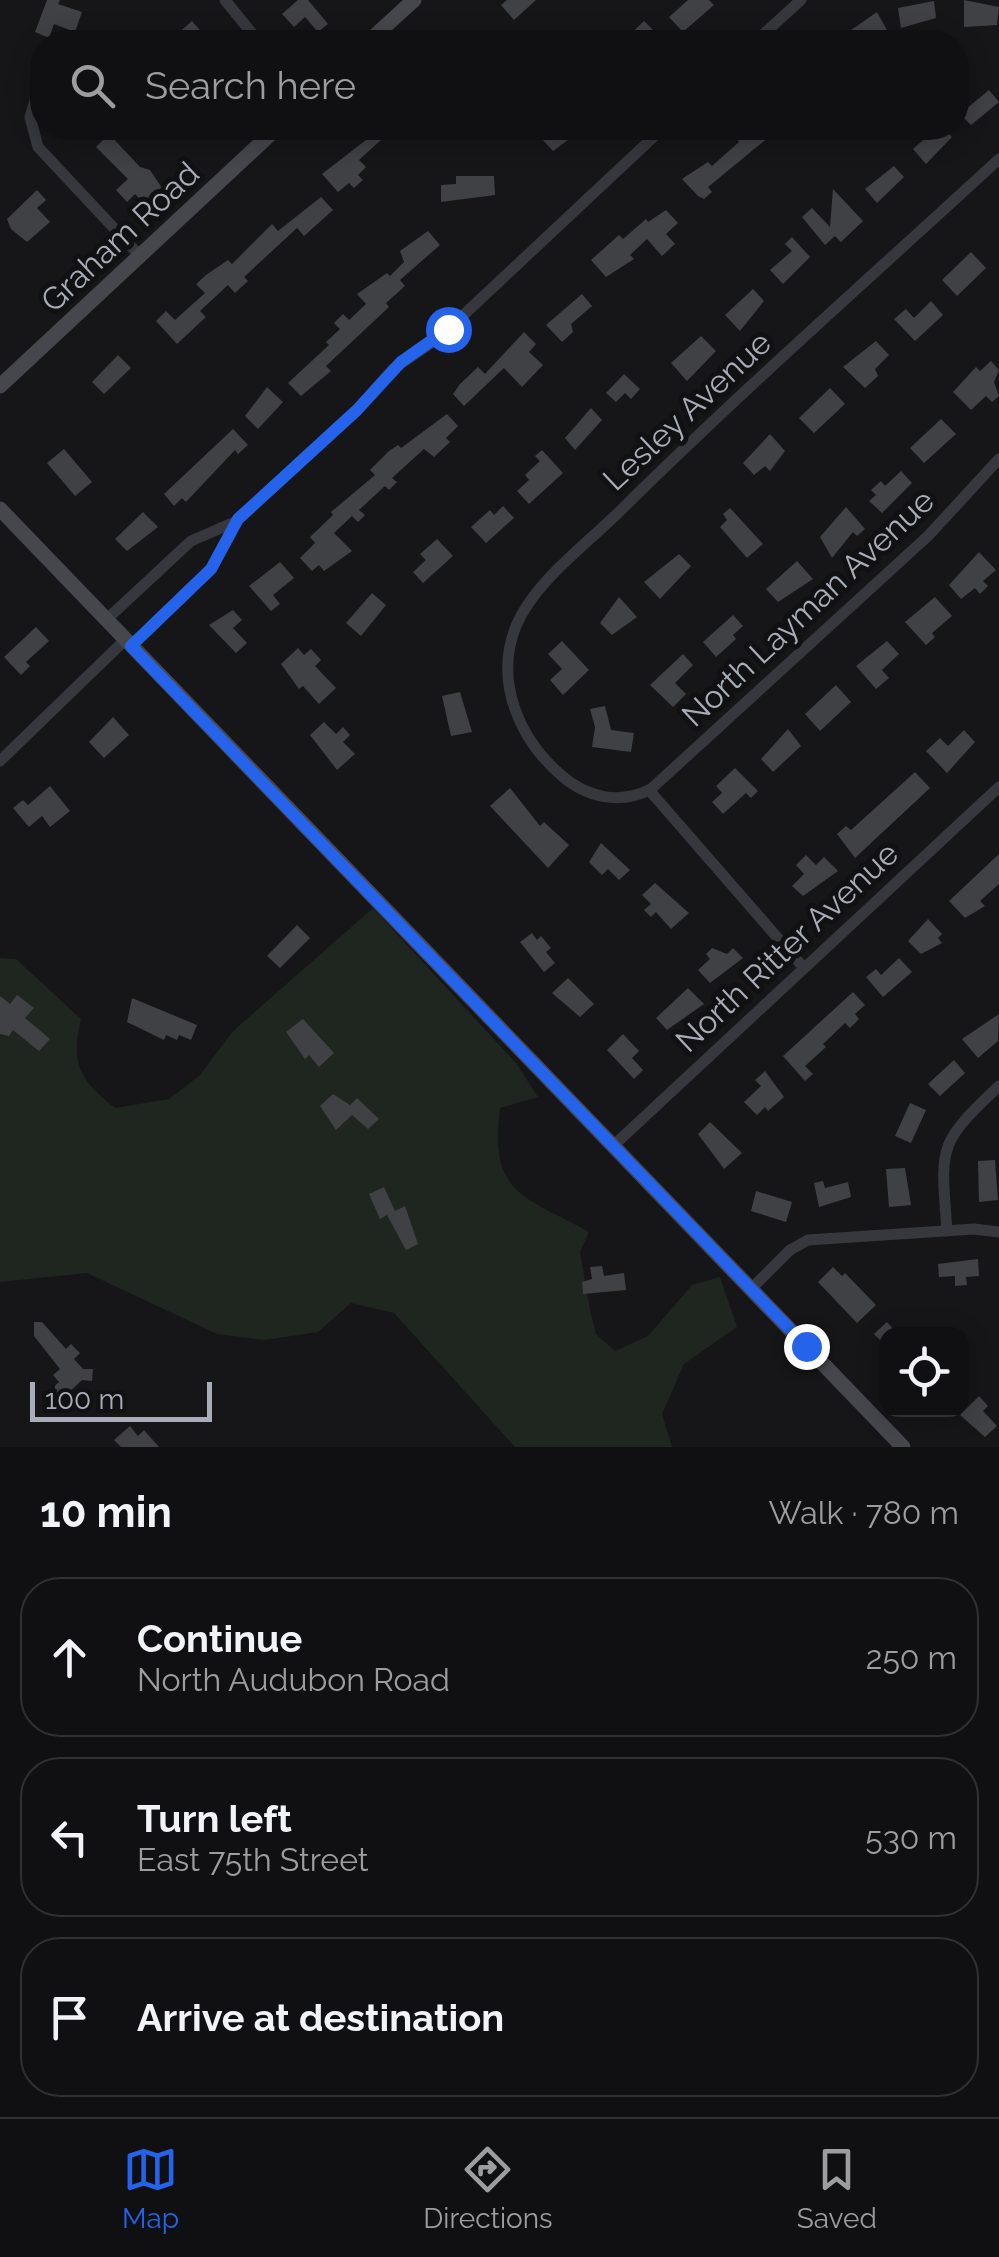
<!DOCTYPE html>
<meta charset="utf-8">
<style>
:root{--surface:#101012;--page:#1e1e20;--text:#f1f3f6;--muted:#9c9d9f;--line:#303032;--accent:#2563eb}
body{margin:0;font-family:Raleway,sans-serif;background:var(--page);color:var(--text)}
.controls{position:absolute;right:30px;bottom:30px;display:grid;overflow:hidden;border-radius:20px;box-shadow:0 5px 25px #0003}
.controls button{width:90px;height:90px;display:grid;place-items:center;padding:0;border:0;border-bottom:2px solid var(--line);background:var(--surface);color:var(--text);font:50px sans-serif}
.scale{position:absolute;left:30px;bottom:25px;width:182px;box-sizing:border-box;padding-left:10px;border:5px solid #a8adb8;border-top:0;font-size:28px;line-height:35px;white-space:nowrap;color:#a8adb8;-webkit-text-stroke:8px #111113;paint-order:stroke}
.stop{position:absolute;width:30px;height:30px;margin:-22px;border:8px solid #2563eb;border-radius:50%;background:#fff}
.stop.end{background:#2563eb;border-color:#fff;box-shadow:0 2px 10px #0008}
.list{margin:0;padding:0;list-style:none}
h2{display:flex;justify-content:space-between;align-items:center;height:130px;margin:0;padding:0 40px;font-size:42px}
h2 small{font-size:32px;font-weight:400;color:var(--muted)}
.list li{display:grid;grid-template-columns:65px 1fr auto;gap:30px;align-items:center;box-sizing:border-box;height:160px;margin:0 20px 20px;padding:0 20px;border:2px solid var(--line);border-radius:40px}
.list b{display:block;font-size:38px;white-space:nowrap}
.list p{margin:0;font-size:32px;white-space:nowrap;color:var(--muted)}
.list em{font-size:32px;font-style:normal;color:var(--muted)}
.icon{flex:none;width:55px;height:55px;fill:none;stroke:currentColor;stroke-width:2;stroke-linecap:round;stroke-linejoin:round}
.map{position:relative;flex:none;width:999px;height:1447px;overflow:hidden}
.search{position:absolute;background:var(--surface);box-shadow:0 5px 25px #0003;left:30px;right:30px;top:30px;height:110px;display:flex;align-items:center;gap:25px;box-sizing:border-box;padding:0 35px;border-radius:40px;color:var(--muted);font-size:38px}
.sheet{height:670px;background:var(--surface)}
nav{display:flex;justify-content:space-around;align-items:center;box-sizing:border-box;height:140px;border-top:2px solid var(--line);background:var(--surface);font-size:28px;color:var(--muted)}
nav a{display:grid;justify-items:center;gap:5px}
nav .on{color:var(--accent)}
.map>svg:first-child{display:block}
.green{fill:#1e261f}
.building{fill:#404145}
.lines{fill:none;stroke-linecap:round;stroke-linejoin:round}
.street{stroke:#37383d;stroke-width:11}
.secondary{stroke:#45474d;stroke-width:15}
.route{stroke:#2563eb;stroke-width:12}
.labels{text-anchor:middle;stroke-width:10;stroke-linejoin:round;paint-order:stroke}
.street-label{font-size:32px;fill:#a8adb8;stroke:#111113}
</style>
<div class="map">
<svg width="999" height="1447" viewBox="0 0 999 1447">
<rect width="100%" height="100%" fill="#161618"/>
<path class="green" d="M373,908L516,1063L538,1097L500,1108C489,1194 522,1195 589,1232L580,1252L590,1310L596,1334L615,1351L648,1336L692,1285L720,1277L737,1327L684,1364L662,1414L672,1447H515L394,1313L351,1303L318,1332L265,1340L217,1334L87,1273L0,1282V958L16,959L81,1019C70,1064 80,1080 115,1108L169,1099L200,1075L233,1031Z"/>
<path class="building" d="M47,0H60L58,4L82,12L75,32L54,24L49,38L35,32Z
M298,0H308L328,24L318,32L305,17L294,27L282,14Z
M507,0H536L514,20L501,5Z
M688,0H709L714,5L683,32L669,17Z
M964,0L999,7L997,25L964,27Z
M934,1L936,18L901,28L898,8Z
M877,12L888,32L868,42H848L844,35Z
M192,21L204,35L195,42H168Z
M644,21L665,42H622Z
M989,90L999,102L971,125L960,114Z
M370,128H394L359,160L366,167L358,175L363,180L354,188L349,183L338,192L322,174L366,140L362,135Z
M555,128H584L553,151L542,139Z
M744,128H780L708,187L712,192L704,199L698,196L682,179L708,162L712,166L739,142L734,136Z
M922,128H943L952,137L926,164L913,149L929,135Z
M109,134L140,167L150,170L164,191L147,207L135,194L127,202L116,190L128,179L96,147Z
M894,166L904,177L877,203L865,189Z
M456,176H494L495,195L441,202V185L456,184Z
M833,189L863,221L841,242L835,236L825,245L802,217L812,208L830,227Z
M37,190L46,200L37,208L50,222L27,242L11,229L7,219Z
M321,197L333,210L304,236L297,228L244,277L248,281L235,293L228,285L200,311L206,317L177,344L156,321L166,311L175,320L205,293L196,284L206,275L228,260L232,264L272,224L278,231Z
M666,210L678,223L666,234L675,244L662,256L647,239L630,255L634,259L606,277L591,260L619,235L623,239L646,219L648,222Z
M428,231L440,245L400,280L405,286L386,303L389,307L326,366L331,371L301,396L288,383L329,345L326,342L340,329L334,323L343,314L349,320L366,304L357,294L387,273L390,276L404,262L400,251Z
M792,237L810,257L783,284L770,270L792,251L785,244Z
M971,252L986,268L957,296L942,280Z
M753,289L764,301L740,331L725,315Z
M582,294L592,306L571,324L573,332L562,342L546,325Z
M931,301L943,315L915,341L894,319L906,309L914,318Z
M524,332L536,344L529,352L543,365L522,387L504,368L464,406L453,394L460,384L478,367L485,374Z
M701,336L716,351L687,381L671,363Z
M876,341L889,355L875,369L878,376L865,388L843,367Z
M118,355L131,368L104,394L92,382Z
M991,361L999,370L994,382L999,396L992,402L986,396L971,410L953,392L976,367L980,371Z
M624,374L640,389L631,399L625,393L616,402L606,393Z
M267,387L283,402L258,429L245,416Z
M830,388L845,404L814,433L799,418Z
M591,408L602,420L575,450L565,438Z
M447,414L458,426L446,438L450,442L434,457L424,449L392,478L397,482L389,490L385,486L359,510L365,515L358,522L352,516L334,533L352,551L324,571L319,565L312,571L300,558L315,543L310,537L333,515L331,512L375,475L370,470L389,451L398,445L401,448Z
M941,419L956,434L924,463L910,448Z
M233,429L248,445L238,454L235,450L186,502L182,498L174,506L164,494Z
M770,434L785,451L770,471L765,466L754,475L743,463Z
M64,449L92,482L75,496L47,463Z
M542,450L563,473L529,504L517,491L529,480L525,475L540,461L535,456Z
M901,471L912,483L882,513L869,501L876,495L871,490L881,481L885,486Z
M503,506L514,518L486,543L471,527L490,510L494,515Z
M846,507L865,529L857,536L853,532L832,558L820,537Z
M730,508L763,544L747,558L720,527L727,520L723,514Z
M143,512L158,527L127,551L115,539Z
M437,539L453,556L423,583L413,572L426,560L420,554Z
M979,552L996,570L983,581L988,586L980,594L975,588L961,599L949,585Z
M679,554L691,566L660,599L644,582Z
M797,561L813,579L778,602L766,589Z
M280,562L294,578L273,595L280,604L271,611L249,586Z
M372,593L386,605L361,636L346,623Z
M619,597L637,617L612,635L600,623Z
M935,597L952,616L932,633L935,637L926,645L905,622Z
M233,610L242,620L233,628L247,643L236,653L209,625Z
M733,615L743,626L733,635L736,639L716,657L703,642Z
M36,627L49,641L26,662L30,666L21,675L4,657Z
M562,641L589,670L563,695L550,680L562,669L548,654Z
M887,641L899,654L882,670L889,678L876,689L856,666Z
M298,648L304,655L311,649L321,660L315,666L336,688L319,704L303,686L299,689L281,664Z
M683,654L693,665L675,683L686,694L673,707L650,685Z
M836,685L851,702L820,731L805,714Z
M460,692L472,732L451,736L442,696Z
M605,706L611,730L634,733L631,752L592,747L595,727L590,709Z
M113,717L129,735L104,758L89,742Z
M324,722L336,734L343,727L350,735L343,742L355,754L337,770L310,735Z
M788,729L801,746L773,772L761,759Z
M964,730L975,742L947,773L926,751L940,738L948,746Z
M735,768L758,791L751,798L746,793L723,814L712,802L722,793L716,786Z
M915,772L930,788L855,858L837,834L846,826L851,830Z
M50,786L70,811L50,827L42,816L29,827L13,808L23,800L28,805Z
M510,788L540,826L544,822L569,845L548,868L490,806Z
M601,843L630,870L619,880L608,869L602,875L589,862Z
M999,854V884L980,901L985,906L965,918L949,901Z
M806,855L816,865L824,857L838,871L803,896L792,886L804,874L796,865Z
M655,883L689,913L671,929L656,912L651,917L644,910L651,904L642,895Z
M928,919L942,934L938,938L942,943L921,954L908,941Z
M297,925L310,938L280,968L267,956Z
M532,933L537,940L541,936L551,948L546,952L555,963L544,972L520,942Z
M712,948L727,954L733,948L743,958L710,983L698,970L710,959L706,954Z
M899,958L912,972L883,997L866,977L876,969L881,975Z
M568,978L594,1004L580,1017L552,993Z
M688,988L704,1004L667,1030L656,1018Z
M853,992L865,1005L855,1014L859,1019L850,1028L845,1023L823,1044L826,1047L805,1066L813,1074L805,1081L783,1056Z
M17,995L34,1008L25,1018L50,1039L39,1051L13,1030L9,1036L0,1034V996L10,1004Z
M132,998L197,1025L191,1040L179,1035L177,1040L166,1035L164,1040L127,1022Z
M999,1014L998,1041L978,1058L962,1039Z
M303,1019L334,1053L319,1067L309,1055L305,1059L286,1032Z
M623,1034L639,1051L632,1058L643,1070L634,1079L607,1050Z
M954,1060L965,1073L940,1096L928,1084Z
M765,1071L784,1097L768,1111L765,1107L757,1115L744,1102L761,1086L755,1080Z
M333,1094L350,1105L357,1098L379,1119L368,1129L352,1115L336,1130L320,1106Z
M910,1103L926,1110L911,1143L895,1136Z
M710,1122L742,1153L724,1169L698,1134Z
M995,1160L998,1200L979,1202L978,1161Z
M905,1168L911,1205L889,1207L886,1169Z
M823,1181L825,1188L848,1182L851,1197L819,1207L814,1183Z
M384,1187L395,1211L405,1206L418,1244L406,1250L387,1215L380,1219L369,1194Z
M756,1191L792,1202L786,1222L751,1211Z
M978,1259L979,1276L966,1277L967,1285L955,1286V1276L939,1277L938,1264Z
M602,1266L604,1276L624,1273L626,1290L583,1294L582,1282L592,1279L590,1267Z
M833,1267L842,1276L845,1273L876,1305L857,1323L818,1282Z
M34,1322H42L66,1349L71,1344L80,1353L74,1359L83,1369H93L92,1381L82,1380L52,1408L46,1394L59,1382L53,1375L60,1369L34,1336Z
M887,1322L898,1334H886V1346L874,1334Z
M979,1396L988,1406L983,1411L997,1426L985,1437L960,1415Z
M130,1426L138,1436L144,1430L159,1447H121L114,1440Z"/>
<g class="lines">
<path class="street" d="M225,0L259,42
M755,42L801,0
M42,77L30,117L38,147L140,256
M999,159C871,277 740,392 617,514C583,547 534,583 516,626C494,681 519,739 561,775C587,798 620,805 651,789L928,536L999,459
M106,620L191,541L237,521
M131,646L211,569L238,519L357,410L393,369L440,337L663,128
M0,761L125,640
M649,790L804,968
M613,1146L999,787
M947,1231C941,1147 936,1145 999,1086
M751,1289L790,1250L808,1240L974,1229L999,1232"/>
<path class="secondary" d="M368,42L414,0
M0,386L277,128
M0,509L903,1447"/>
</g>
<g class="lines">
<path class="route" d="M448,329L401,362L357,410L238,519L211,569L131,646L806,1346"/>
</g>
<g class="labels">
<g class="street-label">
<text transform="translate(120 237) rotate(-43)" y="11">Graham Road</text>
<text transform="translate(687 411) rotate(-43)" y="11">Lesley Avenue</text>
<text transform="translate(808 608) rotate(-43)" y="11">North Layman Avenue</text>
<text transform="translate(787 947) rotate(-43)" y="11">North Ritter Avenue</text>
</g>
</g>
</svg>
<div class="controls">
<button><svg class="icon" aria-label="locate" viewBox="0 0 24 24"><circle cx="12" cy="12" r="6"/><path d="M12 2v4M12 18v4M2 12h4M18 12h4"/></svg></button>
</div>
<div class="scale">100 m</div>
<div class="stop" style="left:448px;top:329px"></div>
<div class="stop end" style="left:806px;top:1346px"></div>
<div class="search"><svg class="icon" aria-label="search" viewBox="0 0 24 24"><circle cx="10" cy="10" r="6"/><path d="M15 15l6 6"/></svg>Search here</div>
</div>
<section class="sheet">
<h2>10 min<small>Walk · 780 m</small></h2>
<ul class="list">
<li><svg class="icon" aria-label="ahead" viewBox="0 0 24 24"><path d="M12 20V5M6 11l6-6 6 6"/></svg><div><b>Continue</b><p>North Audubon Road</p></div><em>250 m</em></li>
<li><svg class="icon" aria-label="left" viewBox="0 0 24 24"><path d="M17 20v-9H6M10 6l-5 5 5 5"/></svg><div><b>Turn left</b><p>East 75th Street</p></div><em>530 m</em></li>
<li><svg class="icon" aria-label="arrive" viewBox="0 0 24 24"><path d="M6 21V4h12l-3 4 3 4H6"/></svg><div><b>Arrive at destination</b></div></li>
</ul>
</section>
<nav>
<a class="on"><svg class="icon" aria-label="map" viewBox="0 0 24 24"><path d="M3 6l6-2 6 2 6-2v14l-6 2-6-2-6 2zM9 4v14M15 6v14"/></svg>Map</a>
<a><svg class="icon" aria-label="directions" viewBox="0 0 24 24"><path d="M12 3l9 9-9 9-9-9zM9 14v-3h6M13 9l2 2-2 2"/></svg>Directions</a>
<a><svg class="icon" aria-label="saved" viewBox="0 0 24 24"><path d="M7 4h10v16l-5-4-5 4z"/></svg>Saved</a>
</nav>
